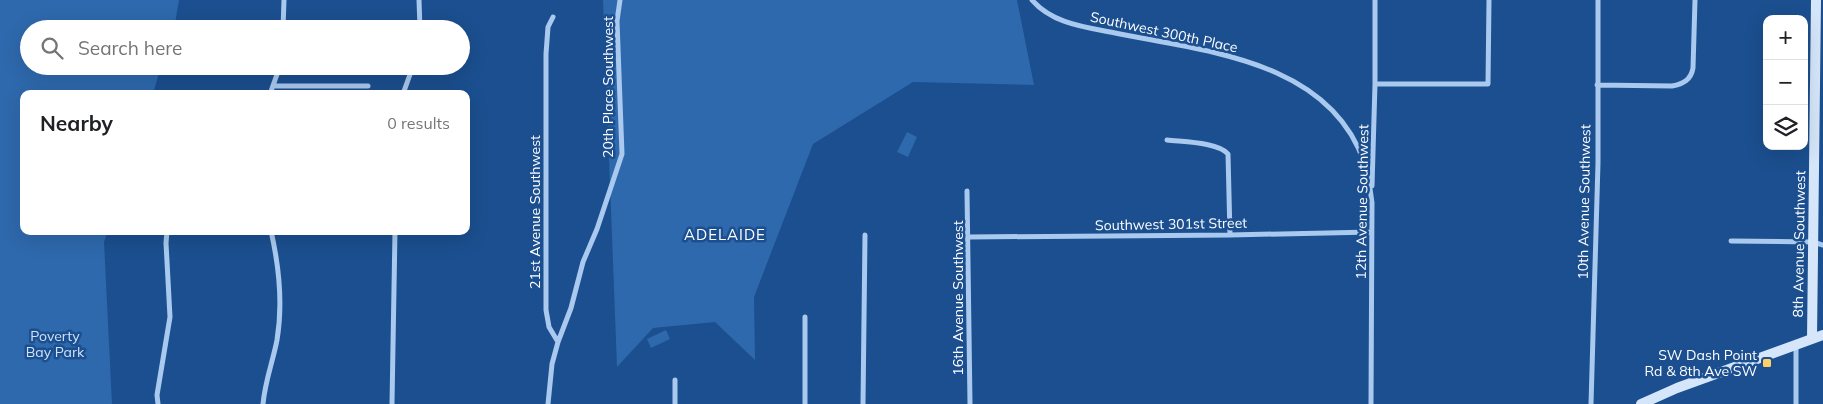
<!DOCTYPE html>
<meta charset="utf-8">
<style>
:root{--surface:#fff;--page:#f2f2f2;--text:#202124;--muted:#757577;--line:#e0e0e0}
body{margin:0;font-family:Mulish,sans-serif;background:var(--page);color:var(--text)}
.controls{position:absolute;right:15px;top:15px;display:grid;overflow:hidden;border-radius:10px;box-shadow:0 5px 20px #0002}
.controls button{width:45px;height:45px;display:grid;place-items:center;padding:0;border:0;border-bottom:1px solid var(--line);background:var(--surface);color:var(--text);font:25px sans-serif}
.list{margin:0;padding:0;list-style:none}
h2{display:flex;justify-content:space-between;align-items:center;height:65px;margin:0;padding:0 20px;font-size:21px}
h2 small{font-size:16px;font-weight:400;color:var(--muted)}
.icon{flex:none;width:28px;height:28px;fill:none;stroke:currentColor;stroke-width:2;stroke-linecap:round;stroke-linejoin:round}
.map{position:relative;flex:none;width:1823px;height:404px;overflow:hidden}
.search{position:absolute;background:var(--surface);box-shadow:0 5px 20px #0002;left:20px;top:20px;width:450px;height:55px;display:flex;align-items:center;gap:12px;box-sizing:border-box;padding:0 18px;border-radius:28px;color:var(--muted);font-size:19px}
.panel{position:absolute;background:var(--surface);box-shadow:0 5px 20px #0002;left:20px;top:90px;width:450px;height:145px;border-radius:10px}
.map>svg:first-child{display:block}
.green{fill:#2e69ad}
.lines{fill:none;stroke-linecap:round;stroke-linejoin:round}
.street{stroke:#a9c9ee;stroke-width:5}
.secondary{stroke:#d6e6fa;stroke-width:10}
.poi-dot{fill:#ffd166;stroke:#1b4f8f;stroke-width:2}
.labels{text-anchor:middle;stroke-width:5;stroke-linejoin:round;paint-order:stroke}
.street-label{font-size:14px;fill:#fff;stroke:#1b4f8f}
.park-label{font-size:14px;fill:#cfe3fa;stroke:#1b4f8f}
.poi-label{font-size:14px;fill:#fff;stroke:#1b4f8f;text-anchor:end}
.neighbourhood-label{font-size:15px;letter-spacing:1px;fill:#fff;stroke:#1b4f8f}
</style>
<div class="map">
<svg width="1823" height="404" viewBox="0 0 1823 404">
<rect width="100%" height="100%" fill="#1b4f8f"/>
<path class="green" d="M0,0H179L174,29H29V66H161L153,94H24V231H108L104,242L112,404H0Z
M603,0H1017L1034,85L913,82L813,144L754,297L755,360L715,322L653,328L617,367Z
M907,132L917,137L908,157L897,152Z
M666,330L670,339L651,348L647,339Z"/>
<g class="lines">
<path class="street" d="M419,0L420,29
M1032,0C1053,24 1085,27 1115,33C1204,51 1329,60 1364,162C1369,176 1370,189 1372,203
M283,29L284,0
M1375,84H1488L1489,0
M1597,85L1672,86C1683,84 1691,80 1693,68L1695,0
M273,86H368
M270,94L280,66
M403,94L413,66
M1167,140C1183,142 1218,142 1228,154L1230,235
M1372,186L1375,84V0
M967,191L970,404
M969,237L1230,235L1372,232
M1731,241L1813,242L1823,245
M805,317V404
M558,342L571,308L583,262L597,229L622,154L617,21L620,0
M675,380V404
M158,404L157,395L170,317L166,243L167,231
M263,404C265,381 273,361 277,340C283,304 279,266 271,231
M392,404L395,231
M548,404L552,364L558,342L549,327L546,310V54L548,27L553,17
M863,404L865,235
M1371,404L1372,202
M1591,404L1598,163V0
M1796,404V346"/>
<path class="secondary" d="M1812,339L1816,0
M1641,404L1677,388L1823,335"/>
</g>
<rect class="poi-dot" x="1762" y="358" width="10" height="10" rx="2.5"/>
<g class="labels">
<g class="street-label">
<text transform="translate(1164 32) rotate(12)" y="5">Southwest 300th Place</text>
<text transform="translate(608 87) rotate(-90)" y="5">20th Place Southwest</text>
<text transform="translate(1362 202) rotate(-89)" y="5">12th Avenue Southwest</text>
<text transform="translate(1584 202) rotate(-89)" y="5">10th Avenue Southwest</text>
<text transform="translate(535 212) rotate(-90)" y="5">21st Avenue Southwest</text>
<text transform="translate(1171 224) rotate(-1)" y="5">Southwest 301st Street</text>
<text transform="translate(1799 244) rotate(-89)" y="5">8th Avenue Southwest</text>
<text transform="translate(958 298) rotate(-90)" y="5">16th Avenue Southwest</text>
</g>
<g class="park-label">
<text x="55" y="341">Poverty<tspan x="55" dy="16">Bay Park</tspan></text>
</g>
<g class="poi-label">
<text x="1757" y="360">SW Dash Point<tspan x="1757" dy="16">Rd &amp; 8th Ave SW</tspan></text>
</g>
<g class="neighbourhood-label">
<text x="725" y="240">ADELAIDE</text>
</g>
</g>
</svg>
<div class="controls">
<button>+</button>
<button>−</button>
<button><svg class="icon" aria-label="layers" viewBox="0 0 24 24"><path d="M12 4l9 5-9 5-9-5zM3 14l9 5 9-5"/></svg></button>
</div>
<div class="search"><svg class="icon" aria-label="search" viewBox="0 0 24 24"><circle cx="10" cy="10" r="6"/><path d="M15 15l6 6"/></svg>Search here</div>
<section class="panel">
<h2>Nearby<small>0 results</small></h2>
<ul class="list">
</ul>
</section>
</div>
